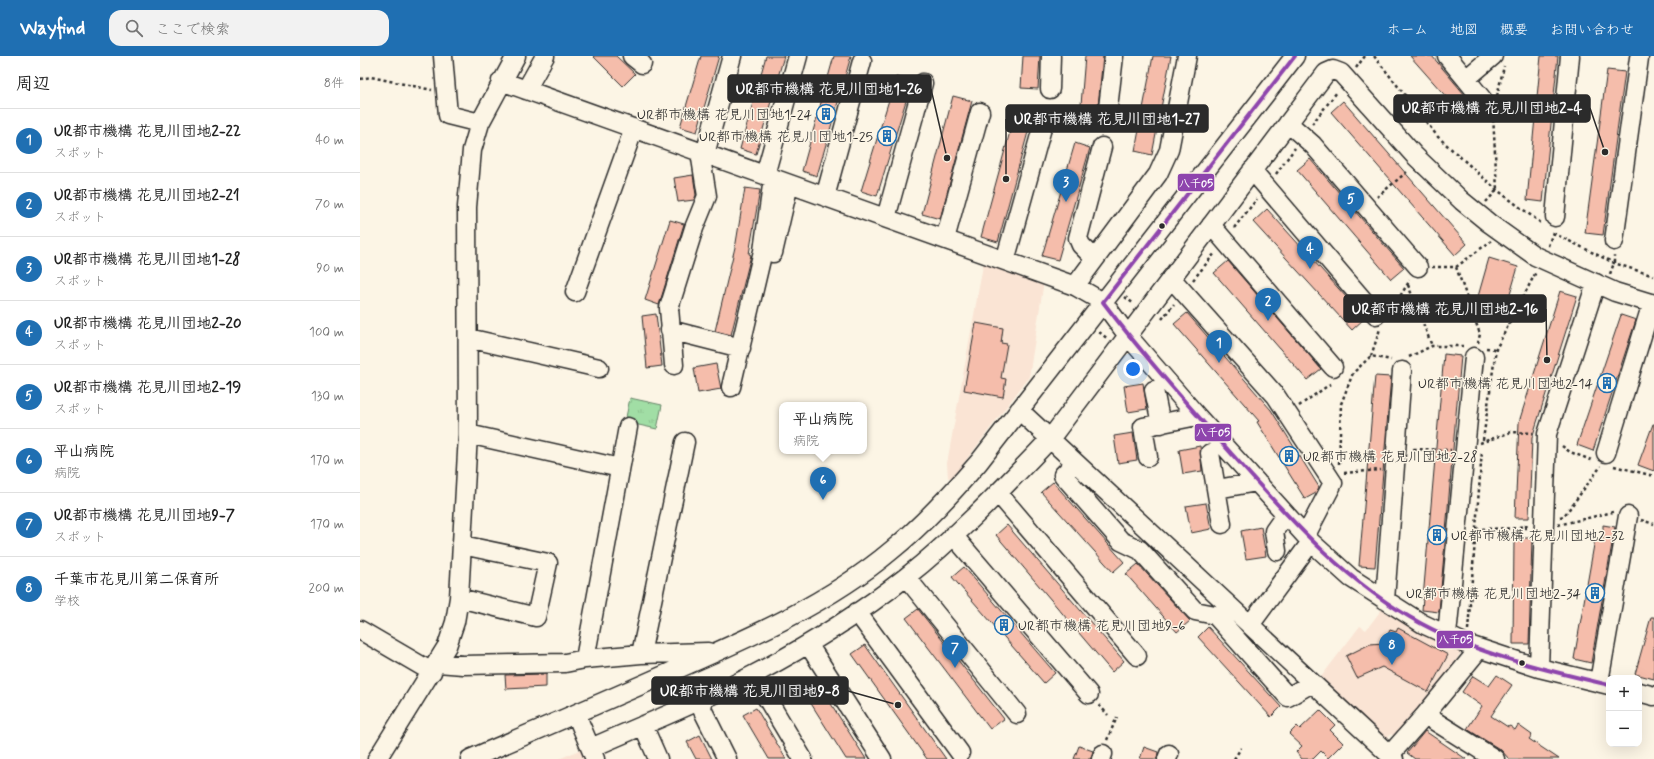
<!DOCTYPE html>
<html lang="ja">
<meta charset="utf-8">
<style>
:root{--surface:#fff;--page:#f2f2f2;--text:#222;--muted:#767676;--line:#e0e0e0;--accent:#1f6fb2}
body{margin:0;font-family:Mynerve,"Klee One",sans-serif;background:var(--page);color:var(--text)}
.controls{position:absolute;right:12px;bottom:12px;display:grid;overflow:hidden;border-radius:8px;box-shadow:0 4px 16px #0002}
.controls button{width:36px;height:36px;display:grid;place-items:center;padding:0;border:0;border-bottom:1px solid var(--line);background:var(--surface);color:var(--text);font:20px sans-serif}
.you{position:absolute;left:773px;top:313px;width:14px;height:14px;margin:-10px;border:3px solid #fff;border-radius:50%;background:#1a73e8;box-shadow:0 0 0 6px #1a73e833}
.badge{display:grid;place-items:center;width:26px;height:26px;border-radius:50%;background:var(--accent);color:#fff;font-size:13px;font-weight:700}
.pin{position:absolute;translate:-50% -33px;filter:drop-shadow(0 1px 2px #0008)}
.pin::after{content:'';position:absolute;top:21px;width:14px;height:12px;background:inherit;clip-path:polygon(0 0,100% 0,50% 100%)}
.popup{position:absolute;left:419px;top:346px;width:88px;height:52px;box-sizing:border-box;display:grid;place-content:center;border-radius:8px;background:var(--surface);filter:drop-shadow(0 1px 3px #0005);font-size:13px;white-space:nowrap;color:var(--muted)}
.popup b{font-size:15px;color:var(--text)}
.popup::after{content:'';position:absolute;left:50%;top:100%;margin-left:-8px;border:8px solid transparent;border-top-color:var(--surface)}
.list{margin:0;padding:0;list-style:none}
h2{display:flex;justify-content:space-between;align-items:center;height:52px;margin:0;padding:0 16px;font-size:17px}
h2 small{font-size:13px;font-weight:400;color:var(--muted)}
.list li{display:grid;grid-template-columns:26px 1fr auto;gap:12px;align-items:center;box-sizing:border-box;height:64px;padding:0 16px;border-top:1px solid var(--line)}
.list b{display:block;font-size:15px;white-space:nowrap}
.list p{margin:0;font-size:13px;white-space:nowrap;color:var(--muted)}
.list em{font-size:13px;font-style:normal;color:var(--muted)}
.icon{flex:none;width:22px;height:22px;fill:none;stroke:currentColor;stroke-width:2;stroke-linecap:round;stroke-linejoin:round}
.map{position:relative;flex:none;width:1294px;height:703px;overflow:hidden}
header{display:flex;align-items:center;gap:24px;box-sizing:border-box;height:56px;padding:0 20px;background:var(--accent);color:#fff}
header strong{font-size:19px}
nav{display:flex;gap:22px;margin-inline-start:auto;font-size:14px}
.search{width:280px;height:36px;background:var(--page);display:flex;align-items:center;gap:10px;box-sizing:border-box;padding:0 14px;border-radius:12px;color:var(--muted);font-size:15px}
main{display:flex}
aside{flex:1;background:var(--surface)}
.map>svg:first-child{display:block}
.built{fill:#fae4d4}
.grass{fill:url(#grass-tufts);stroke:#668468}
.building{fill:#f5bdab;stroke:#2b2b2b}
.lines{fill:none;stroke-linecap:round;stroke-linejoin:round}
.minor-casing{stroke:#2b2b2b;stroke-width:21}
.path{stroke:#2b2b2b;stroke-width:2.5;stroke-dasharray:3 3;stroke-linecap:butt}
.minor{stroke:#fcf5e5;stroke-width:18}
.bus-1-casing{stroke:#fcf5e5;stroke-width:7}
.bus-1{stroke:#8e44ad;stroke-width:4}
.bus-dot{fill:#2b2b2b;stroke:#fcf5e5;stroke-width:1.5}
.labels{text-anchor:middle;stroke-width:3;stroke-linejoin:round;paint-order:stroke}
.poi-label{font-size:14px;fill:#2b2b2b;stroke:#fcf5e5;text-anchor:end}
.leader{fill:none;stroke:#2b2b2b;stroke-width:1.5}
.callout-dot{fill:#2b2b2b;stroke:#fcf5e5;stroke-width:1.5}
.callout{fill:#2b2b2b;stroke:#2b2b2b;stroke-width:1.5}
.callout-label{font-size:15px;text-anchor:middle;font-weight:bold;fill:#fff}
.line-badge{stroke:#fcf5e5;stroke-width:1.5}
.badge-label{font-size:11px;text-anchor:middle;font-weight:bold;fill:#fff}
</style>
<header>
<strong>Wayfind</strong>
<div class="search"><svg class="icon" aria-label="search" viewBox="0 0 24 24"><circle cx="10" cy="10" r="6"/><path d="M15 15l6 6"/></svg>ここで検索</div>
<nav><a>ホーム</a><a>地図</a><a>概要</a><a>お問い合わせ</a></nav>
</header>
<main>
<aside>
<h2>周辺<small>8件</small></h2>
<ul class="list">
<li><span class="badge">1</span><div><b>UR都市機構 花見川団地2-22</b><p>スポット</p></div><em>40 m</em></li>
<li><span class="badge">2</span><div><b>UR都市機構 花見川団地2-21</b><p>スポット</p></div><em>70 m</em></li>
<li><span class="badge">3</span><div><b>UR都市機構 花見川団地1-28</b><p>スポット</p></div><em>90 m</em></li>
<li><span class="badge">4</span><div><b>UR都市機構 花見川団地2-20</b><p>スポット</p></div><em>100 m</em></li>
<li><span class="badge">5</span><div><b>UR都市機構 花見川団地2-19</b><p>スポット</p></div><em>130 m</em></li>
<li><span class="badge">6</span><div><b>平山病院</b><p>病院</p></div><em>170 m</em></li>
<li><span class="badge">7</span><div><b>UR都市機構 花見川団地9-7</b><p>スポット</p></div><em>170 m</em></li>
<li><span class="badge">8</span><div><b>千葉市花見川第二保育所</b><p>学校</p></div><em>200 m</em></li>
</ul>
</aside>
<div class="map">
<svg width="1294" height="703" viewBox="0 0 1294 703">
<defs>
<pattern id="grass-tufts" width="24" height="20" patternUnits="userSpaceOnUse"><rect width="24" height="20" fill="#a1dea5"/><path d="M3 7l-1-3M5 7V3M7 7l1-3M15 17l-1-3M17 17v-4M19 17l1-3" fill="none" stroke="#8bbf8e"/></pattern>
</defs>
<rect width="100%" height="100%" fill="#fcf5e5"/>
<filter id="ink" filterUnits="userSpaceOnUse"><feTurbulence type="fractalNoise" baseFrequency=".025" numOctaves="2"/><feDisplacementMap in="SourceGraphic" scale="8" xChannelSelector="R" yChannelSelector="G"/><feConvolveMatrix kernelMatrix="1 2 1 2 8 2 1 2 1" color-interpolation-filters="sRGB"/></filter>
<g filter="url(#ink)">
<path class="built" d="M624,204L684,225L669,321L594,420L588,422L587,407Z
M1022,553L1059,576L1101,596L1074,640L1037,683L1031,678L1026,683L961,621L1000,570L1006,574Z
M224,692L228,703H199Z"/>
<path class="grass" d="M270,342L302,349L297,373L265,366Z"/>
<path class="building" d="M233,0H256L275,18L263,30Z
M341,0H359L337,76L320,71Z
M406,0H424L396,98L380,93Z
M474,0H491L457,120L442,115Z
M663,0H680L678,33L661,32Z
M725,0H743L738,51L721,49Z
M793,0H811L792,99L775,95Z
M1050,0H1072L1116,52L1105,62Z
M1181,0H1198L1183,146L1167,144Z
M1247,14L1265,16L1243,179L1225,177Z
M536,21L552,25L517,140L501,135Z
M593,40L612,45L580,163L562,158Z
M983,45L1107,188L1095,199L971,56Z
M654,61L671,65L638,186L621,181Z
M715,87L730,92L698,204L682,200Z
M950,103L1044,212L1031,223L937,114Z
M333,119L336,139L334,144L318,146L314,122Z
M385,132L400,134L389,198L391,199L371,279L355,275L376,187Z
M907,153L1005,262L992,274L893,166Z
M310,164L324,168L299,249L285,244Z
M1129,202L1158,211L1146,252L1117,244Z
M868,205L961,313L947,324L854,217Z
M1200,235L1217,240L1172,382L1169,462H1155L1159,366Z
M827,257L911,354L959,431L956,437L945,443L897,366L899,365L814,268Z
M296,258L302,310L287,312L282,260Z
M1261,259L1276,264L1233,395L1217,389Z
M616,267L643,272L641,287L647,288L641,322L646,323L643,341L604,334Z
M1084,298L1101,300L1079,556L1062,554Z
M356,308L361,333L338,337L334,312Z
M1015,320L1031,321L1015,511L999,510Z
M783,327L787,353L768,356L764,330Z
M1293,368H1294V415L1278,409Z
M773,377L777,404L758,407L754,380Z
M840,390L842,415L823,418L819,394Z
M693,426L764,506L753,516L681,436Z
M846,447L851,473L831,477L826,450Z
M647,469L764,605L752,616L636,479Z
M1243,469L1255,471L1231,607L1214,603L1235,483H1243Z
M901,471L906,500L886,503L881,475Z
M1154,482H1172L1169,588H1153Z
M778,508L830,565L817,576L766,518Z
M604,511L695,617L684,627L592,521Z
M558,553L644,663L630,673L546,562Z
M1291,561H1294V623L1275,618Z
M848,571L921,651L911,661L838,581Z
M1038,572L1088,599L1068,636L1022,611L997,622L986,600L1010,588L1024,587L1030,574L1036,576Z
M505,589L586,703H567L492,598Z
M186,618V631L146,633L145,619Z
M1137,619L1152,629L1131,660L1148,671L1150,670L1155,674L1158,669L1172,679L1169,683L1199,703H1149L1141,694L1107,673L1122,650L1102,636L1113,620L1129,630Z
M454,621L506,703H486L440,630Z
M396,652L426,703H409L383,659Z
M960,654L975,669L970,674L983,687L968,702L961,695L953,703H942L936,696L942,690L929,678L937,670L940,673Z
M1065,675L1106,703H1055L1047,697Z
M340,679L352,703H336L327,686Z
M719,690L733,695L731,703H714Z
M784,691L798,696L797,703H780Z"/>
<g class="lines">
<defs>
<path id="minor" d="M83,0L88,59L120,67
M272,0L282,8
M1087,0L1106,23L1133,0
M1106,23L1123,44
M141,25L715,230L743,246L768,280L837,360L951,486L991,522L1063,568L1106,588L1179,612L1249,629
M690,33L691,0
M166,34L185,0
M747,61L754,0
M928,67L953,89L1058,211
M345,98L372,0
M892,114L1016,259
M405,119L438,0
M465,141L502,5
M1195,161L1210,0
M526,162L563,27
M851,169L973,311
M585,183L620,56
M1254,185L1279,2
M413,197L429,128
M735,203L721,189L718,182L742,91
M645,205L682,72
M811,222L916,340L973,427L946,479
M715,230L798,118L809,94L827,0
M215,236L274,72
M310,274L381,292
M108,282L239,312
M314,309L309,252L334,172L347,140L340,96
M371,331L403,195L413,122
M794,334L801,368
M659,354L1034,703
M108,378L260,412
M850,397L862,468
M1246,397L1292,247
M788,401L783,371L837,360
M715,407L703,419L761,485L780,494L835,555L855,559L928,641L952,627
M857,433L897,426
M638,437L777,600
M593,479L729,638
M917,495L914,475L926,458
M546,521L657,658
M99,542L176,561L188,507L102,489
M1025,544L1042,315
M497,556L600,697
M890,569L951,486
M0,574L72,616
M1087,579L1114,301
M448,588L522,703
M281,598L325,386
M225,603L268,371
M78,607L103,609L205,607L225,603L281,598L348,596
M1179,612L1187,378L1236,227
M393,619L443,703
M1239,626L1268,460
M1279,636L1294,640
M338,645L367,703
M216,658L235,703
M1065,659L1135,703
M283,669L298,703
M231,692C285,668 341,646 393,619C446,591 499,558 546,521C598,480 644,431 690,383L966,17L973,14L981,17L1054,99L1102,145L1129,167L1175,200L1255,236L1294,248
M1035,693L1065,659L1115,598
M17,703L87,590L95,566L99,542L108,378L107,151L112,94L120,67L156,0
M110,703C178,674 246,645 313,615C389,582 468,548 532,494C564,468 592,437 619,406L935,0
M741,703L743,698
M807,703L809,698"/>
</defs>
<use href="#minor" class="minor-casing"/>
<path class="path" d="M1014,0L1078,81L1137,134L1181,167
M996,12L1005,0
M0,23L11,21L72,34
M1137,40L1144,10
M952,68L977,36
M916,118L935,92
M1017,141L1049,114
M1126,146L1137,134L1133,59L1131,56
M874,172L897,143
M1193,177L1254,207L1294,220
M1188,190L1193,176
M1072,211H1096L1120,278L1118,287
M1096,211L1131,185
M1250,218L1254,207V200
M833,224L855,197
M1048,229L1072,290
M765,241L774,248
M1031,255L1050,224
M802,263L814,248
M739,276L748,283
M1126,292L1136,293
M1011,300L1020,273
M1049,301L1072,290H1103
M939,350L973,326
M1123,384L1136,293L1176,216
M1120,387L1151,376L1173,377
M1202,390L1210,396L1234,405
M1052,399L1054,393L1091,394
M979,408L981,348L993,317L1011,300L1031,304
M1254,410L1294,420
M984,417L1021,414
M1200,461L1204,460L1241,410
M1281,464L1294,468
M1198,469L1253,456
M1159,471L1169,469
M1116,473L1169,472
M1108,574L1122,395
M739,649L748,659
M747,684L757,661
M874,703L881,692"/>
<use href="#minor" class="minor"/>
<defs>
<path id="bus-1" d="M935,0L743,246C783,299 826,347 870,396C928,461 984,526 1062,568C1120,599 1185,614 1249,629"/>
</defs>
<use href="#bus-1" class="bus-1-casing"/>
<use href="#bus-1" class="bus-1"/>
</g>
</g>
<defs>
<symbol id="building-ring" viewBox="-11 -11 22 22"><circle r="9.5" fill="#fcf5e5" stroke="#1f6fb2" stroke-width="1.5"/><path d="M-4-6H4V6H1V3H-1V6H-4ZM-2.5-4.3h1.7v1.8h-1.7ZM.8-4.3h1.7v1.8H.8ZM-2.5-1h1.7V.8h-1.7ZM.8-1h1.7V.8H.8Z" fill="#1f6fb2"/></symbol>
</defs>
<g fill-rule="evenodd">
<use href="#building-ring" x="455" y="47" width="22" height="22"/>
<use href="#building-ring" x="516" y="69" width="22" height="22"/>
<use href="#building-ring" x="1236" y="316" width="22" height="22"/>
<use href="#building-ring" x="918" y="389" width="22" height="22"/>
<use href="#building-ring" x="1066" y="468" width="22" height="22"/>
<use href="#building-ring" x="1224" y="526" width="22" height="22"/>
<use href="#building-ring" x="633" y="558" width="22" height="22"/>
</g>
<g class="bus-dot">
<circle cx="802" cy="170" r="3.5"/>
<circle cx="1162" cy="607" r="3.5"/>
</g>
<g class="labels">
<g class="poi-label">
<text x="452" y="63">UR都市機構 花見川団地1-24</text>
<text x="513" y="85">UR都市機構 花見川団地1-25</text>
<text x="1233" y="332">UR都市機構 花見川団地2-14</text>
<text x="943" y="405" text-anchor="start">UR都市機構 花見川団地2-28</text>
<text x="1091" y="484" text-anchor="start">UR都市機構 花見川団地2-32</text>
<text x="1221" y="542">UR都市機構 花見川団地2-34</text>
<text x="658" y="574" text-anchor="start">UR都市機構 花見川団地9-6</text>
</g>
</g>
<path class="leader" d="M587 102L571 33M1245 96L1230 52M646 123L646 63M1187 304L1186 253M538 649L488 635"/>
<g class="callout-dot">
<circle cx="587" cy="102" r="4"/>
<circle cx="1245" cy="96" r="4"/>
<circle cx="646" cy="123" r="4"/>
<circle cx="1187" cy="304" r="4"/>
<circle cx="538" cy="649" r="4"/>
</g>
<g class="callout">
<rect x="368" y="19" width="203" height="27" rx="4"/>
<rect x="1034" y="39" width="196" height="27" rx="4"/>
<rect x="646" y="49" width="202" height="27" rx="4"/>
<rect x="984" y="239" width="202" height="27" rx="4"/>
<rect x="292" y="621" width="196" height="27" rx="4"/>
</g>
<g class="callout-label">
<text x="469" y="38">UR都市機構 花見川団地1-26</text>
<text x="1132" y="57">UR都市機構 花見川団地2-4</text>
<text x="747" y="68">UR都市機構 花見川団地1-27</text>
<text x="1085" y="258">UR都市機構 花見川団地2-16</text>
<text x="390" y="640">UR都市機構 花見川団地9-8</text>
</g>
<g class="line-badge">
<rect x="817" y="117" width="38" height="19" rx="4" fill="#8e44ad"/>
<rect x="834" y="367" width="38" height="19" rx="4" fill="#8e44ad"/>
<rect x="1076" y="574" width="38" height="19" rx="4" fill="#8e44ad"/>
</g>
<g class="badge-label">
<text x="836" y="131">八千05</text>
<text x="853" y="380">八千05</text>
<text x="1095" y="587">八千05</text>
</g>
</svg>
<div class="controls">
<button>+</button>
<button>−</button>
</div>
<div class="you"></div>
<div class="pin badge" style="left:859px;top:307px">1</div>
<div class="pin badge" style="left:908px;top:265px">2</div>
<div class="pin badge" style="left:706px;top:146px">3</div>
<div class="pin badge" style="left:950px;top:213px">4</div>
<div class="pin badge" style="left:991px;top:163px">5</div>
<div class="pin badge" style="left:463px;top:444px">6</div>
<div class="popup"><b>平山病院</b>病院</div>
<div class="pin badge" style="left:595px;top:612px">7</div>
<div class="pin badge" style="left:1032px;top:609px">8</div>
</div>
</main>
